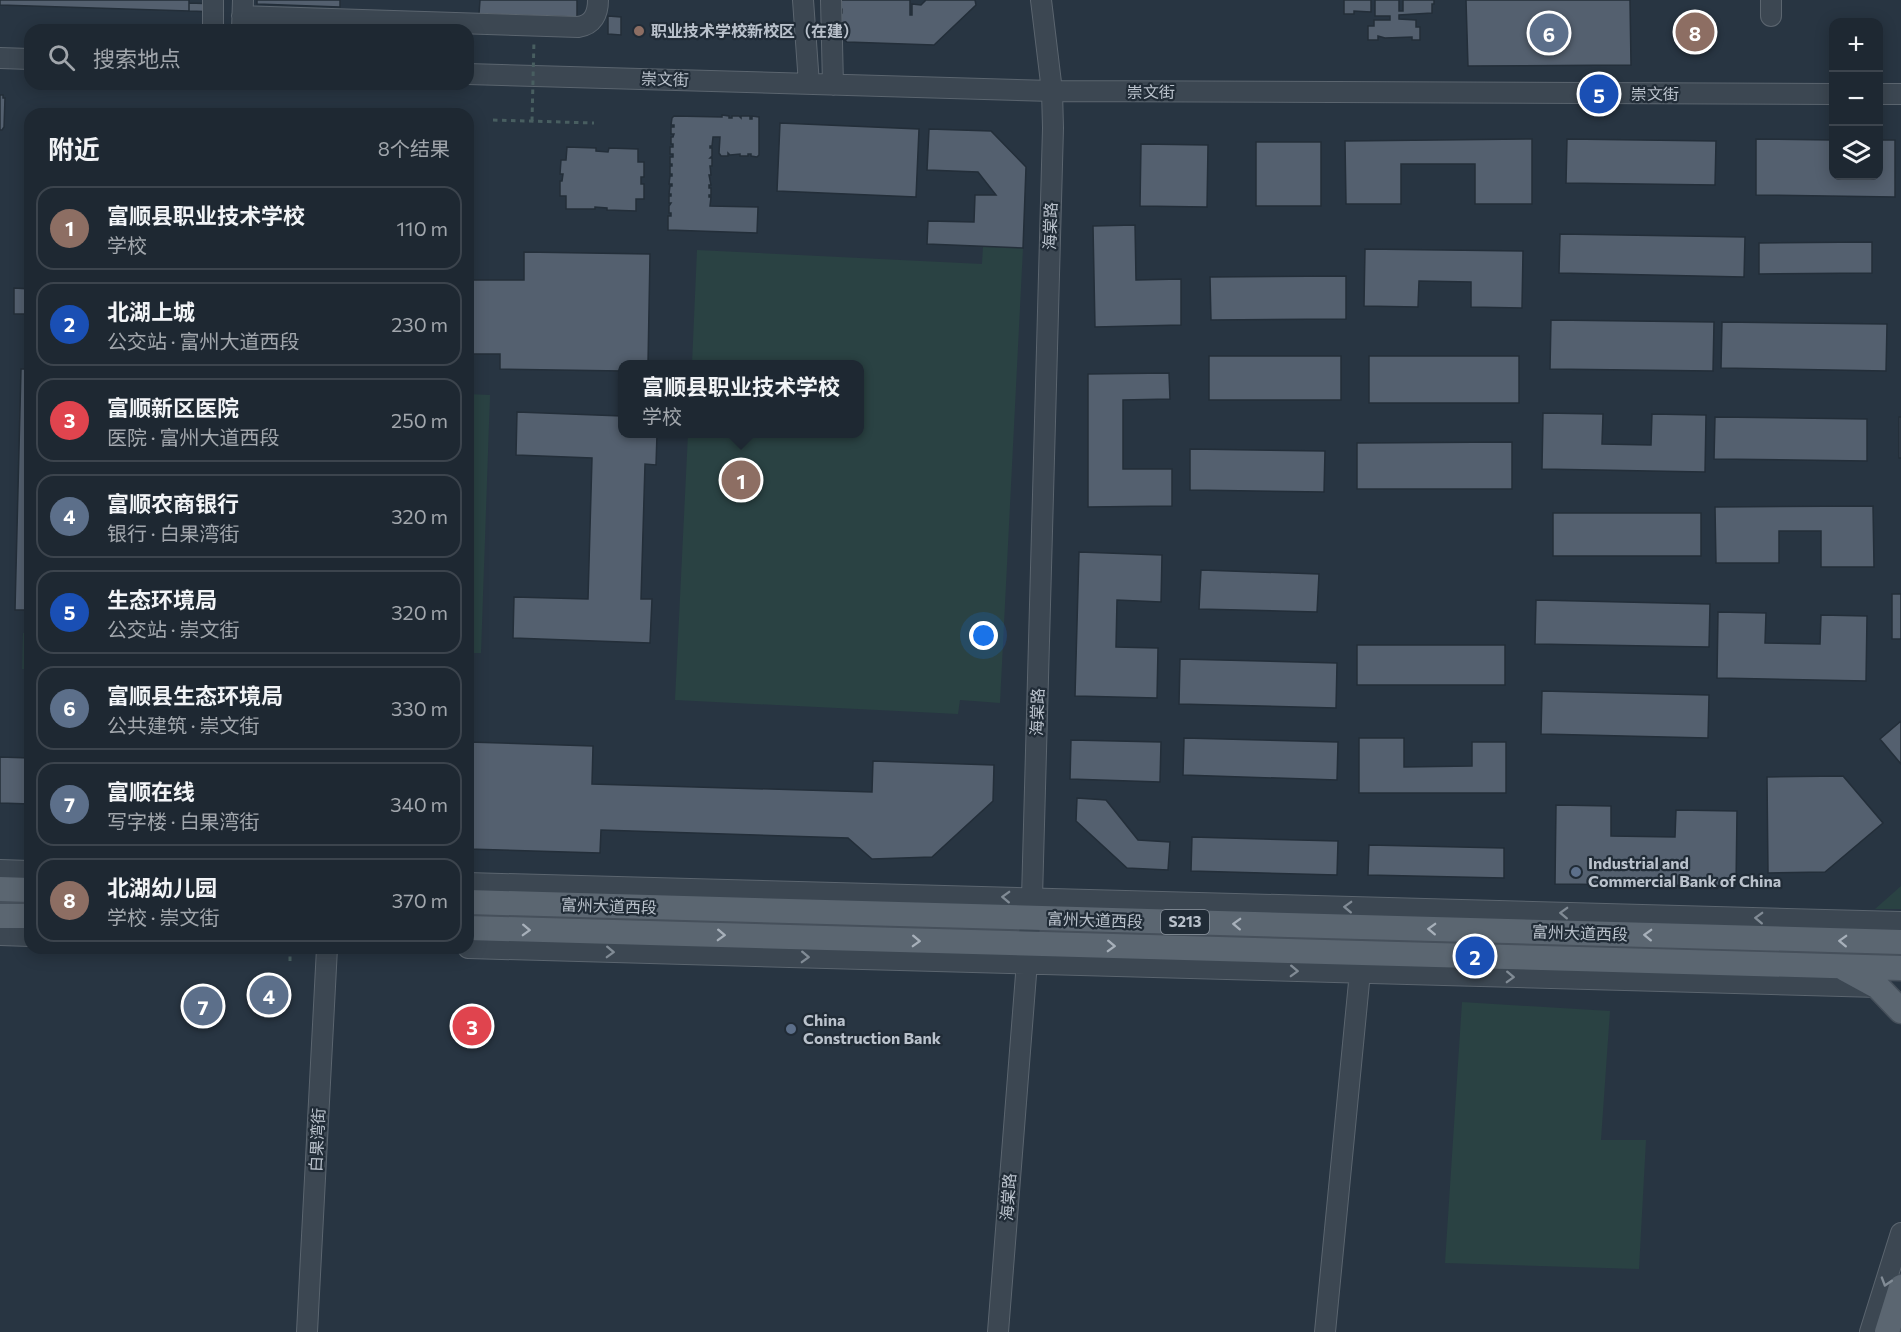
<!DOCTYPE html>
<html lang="zh">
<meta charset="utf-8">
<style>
:root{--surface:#1e2832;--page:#2b343e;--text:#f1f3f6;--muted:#a1a6ac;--line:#3c444d;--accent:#96c1f4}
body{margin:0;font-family:Commissioner,"Noto Sans SC",sans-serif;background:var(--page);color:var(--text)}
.controls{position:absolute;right:18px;top:18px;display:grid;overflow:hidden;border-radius:12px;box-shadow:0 3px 15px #0003}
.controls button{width:54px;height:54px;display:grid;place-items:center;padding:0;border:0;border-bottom:2px solid var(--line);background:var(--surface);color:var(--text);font:30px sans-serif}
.you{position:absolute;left:984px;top:636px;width:21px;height:21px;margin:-15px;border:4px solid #fff;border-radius:50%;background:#1a73e8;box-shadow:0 0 0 9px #1a73e833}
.badge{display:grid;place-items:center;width:39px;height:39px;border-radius:50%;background:var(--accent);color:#fff;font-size:20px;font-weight:700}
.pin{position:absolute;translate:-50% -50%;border:3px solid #fff;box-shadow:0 2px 6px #0006}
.popup{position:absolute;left:618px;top:360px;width:246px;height:78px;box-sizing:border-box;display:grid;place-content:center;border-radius:12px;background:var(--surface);filter:drop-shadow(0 2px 4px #0005);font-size:20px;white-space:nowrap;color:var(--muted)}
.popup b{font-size:22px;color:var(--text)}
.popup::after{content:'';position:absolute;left:50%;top:100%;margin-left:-12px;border:12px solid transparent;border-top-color:var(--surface)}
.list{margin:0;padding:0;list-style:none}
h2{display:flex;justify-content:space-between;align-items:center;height:78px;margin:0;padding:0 24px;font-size:26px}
h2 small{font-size:20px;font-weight:400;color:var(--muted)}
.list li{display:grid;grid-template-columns:39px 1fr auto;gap:18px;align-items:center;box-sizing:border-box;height:84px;margin:0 12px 12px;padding:0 12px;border:2px solid var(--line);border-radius:18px}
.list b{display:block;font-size:22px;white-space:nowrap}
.list p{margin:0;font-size:20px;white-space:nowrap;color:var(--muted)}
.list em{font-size:20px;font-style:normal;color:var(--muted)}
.icon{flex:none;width:33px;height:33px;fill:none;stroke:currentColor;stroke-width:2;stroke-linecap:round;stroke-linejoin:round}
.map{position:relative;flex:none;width:1901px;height:1332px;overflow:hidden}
.search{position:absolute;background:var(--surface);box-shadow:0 3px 15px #0003;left:24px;top:24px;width:450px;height:66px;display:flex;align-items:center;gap:15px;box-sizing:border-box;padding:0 21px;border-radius:18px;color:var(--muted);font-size:22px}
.panel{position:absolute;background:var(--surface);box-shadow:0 3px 15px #0003;left:24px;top:108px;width:450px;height:846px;border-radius:18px}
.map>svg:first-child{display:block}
.green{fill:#2a4243}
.building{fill:#54606f;stroke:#232e39;stroke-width:1.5}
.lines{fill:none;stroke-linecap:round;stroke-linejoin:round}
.minor-casing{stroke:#5b656f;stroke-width:22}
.major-casing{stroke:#46505b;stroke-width:27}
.path{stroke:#485e60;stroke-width:3;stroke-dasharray:4.5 4.5;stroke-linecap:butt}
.minor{stroke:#3c4752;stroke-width:20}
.major{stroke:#5b6671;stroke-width:24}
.path-bridge{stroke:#485e60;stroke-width:3;stroke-dasharray:4.5 4.5;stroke-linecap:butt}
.oneway{stroke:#818b95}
.oneway2{stroke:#a7b0ba}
.education-dot{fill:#8d6e63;stroke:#212c37;stroke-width:2}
.service-dot{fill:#5c6f8a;stroke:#212c37;stroke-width:2}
.labels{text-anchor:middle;stroke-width:4.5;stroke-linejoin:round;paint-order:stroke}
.shield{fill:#212c37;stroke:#8c959f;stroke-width:1.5}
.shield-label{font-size:15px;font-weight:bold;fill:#bac2cc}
.poi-label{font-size:16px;font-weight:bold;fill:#bac2cc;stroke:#212c37;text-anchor:start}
.street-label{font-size:16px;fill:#bac2cc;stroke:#212c37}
</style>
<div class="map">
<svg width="1901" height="1332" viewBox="0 0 1901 1332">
<rect width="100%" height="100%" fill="#283542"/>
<path class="green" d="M983,246L1023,248L1000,703L960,700L958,714L675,700L688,434H860V364H692L697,250L982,264Z
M468,394L490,395L481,653H468Z
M23,633H30V669H22Z
M1901,886V909H1875Z
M1462,1002L1610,1011L1601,1140H1646L1639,1269L1445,1263Z"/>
<path class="building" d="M0,0H189V11L0,5Z
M257,0H340V7L257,4Z
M480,0H577V17L479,14Z
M839,0H910V15H912V4L921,5L926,0H975L976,5L934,45L847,42L841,38L840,13H842V9L838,8Z
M1344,0H1371V12L1354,11V14H1344Z
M1375,0H1399V11H1403V0H1434V4H1432V13L1399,15V19L1416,20V27H1420V40H1412V37L1385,38L1378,36V40H1368V26H1374V20H1390V16H1375Z
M1466,0H1630L1631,65L1468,66Z
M189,3L218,4V12L189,11Z
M608,16L621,17V35L608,34Z
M810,24H839V32L811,33Z
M0,95H3V98H5L4,127L2,130H0Z
M722,115L729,116V118H732V116H739L741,118V116H750V119H752V116L759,117V155L757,157L751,156V154H748V156H740V154L730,155L728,153V156H721L719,153L720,137H713L712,146H710V148H712V156L710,158H712V166H710L711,175H709L711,185H709V188H711V195H709V197H711L710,206L758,207L757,233L668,230V216H671V213H669V206L671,203H669V196H671V194H669L670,186H672V184H669L670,176H672V174H670V166H672V164H670V157H673V154H670V147H673V144H671V137H673L674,134H671V127H674V125H671L672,118L674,116L722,117Z
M780,123L919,129L916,197L777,191Z
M929,129L991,131L1026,167L1023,248L927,244L928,221L974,222L975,195H996L978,172L927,170Z
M1532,139V204H1475V164H1401V204H1346L1345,141Z
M1567,139L1716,141L1715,185L1566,183Z
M1756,139L1834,140V176H1878V140H1895V197L1756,195Z
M1256,142H1321V206H1256Z
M1141,144L1208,145L1207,207L1140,206Z
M567,147L596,148V151L608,152L609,148L638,149V162H644V177H641V184H644V199H636V211L607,210V208L595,207V209H566V196H560V181H562L563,174H560L561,160H566Z
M1135,225L1136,280L1181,279V325L1095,327L1093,226Z
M1560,234L1745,237L1744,277L1559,273Z
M1872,242V273L1759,274V243Z
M1365,249L1523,251L1522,308L1471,307V282L1419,281L1418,307L1364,306Z
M524,252L650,254L648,364H622V371L500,369V354H468V280H524Z
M1346,276V319L1211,320L1210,277Z
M14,288L30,289V314H14Z
M1551,320L1714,322L1713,371L1550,369Z
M1722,322L1887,324L1886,371L1721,368Z
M1209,356H1341V400H1209Z
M1369,356H1519V403H1369Z
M21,369H30V610H15Z
M1169,373L1170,399L1123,400V469H1172V506L1088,507V374Z
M517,412L622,416V434H657L656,465L645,464L641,599H652L650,643L513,638L514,597L588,599L592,458L516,455Z
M1543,413L1603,414L1602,444L1651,445L1652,414L1706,415L1705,472L1542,469Z
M1715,417L1867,419V461L1714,459Z
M1899,417H1901V458H1899Z
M1512,442V489H1357V443Z
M1190,449L1325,451L1324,492L1190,490Z
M1873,506L1874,567H1821V531H1779V563H1716L1715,507Z
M1553,513H1701V556H1553Z
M1079,552L1162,555L1161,602L1117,600L1116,647L1158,648L1157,698L1075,696Z
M1201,570L1319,574L1317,612L1199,609Z
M1892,594H1901V639H1892Z
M1536,600L1710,604L1709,647L1535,644Z
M1718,612L1766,613L1765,643L1820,644L1821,615L1867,616L1866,681L1717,678Z
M1357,645H1505V685H1357Z
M1180,659L1337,663L1336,708L1179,704Z
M1542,691L1709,695L1708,738L1541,734Z
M1901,721V764L1880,739Z
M1184,738L1338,742L1337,780L1183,775Z
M1359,738H1404V767L1472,766V742H1506V793H1359Z
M1071,740L1161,742L1160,782L1070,779Z
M468,742L593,746L592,784L872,792L873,761L994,765L993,801L932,857L872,859L848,838L601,830L600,853L468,849Z
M0,757L30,758V804L0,803Z
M1843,776L1883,823L1825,872L1768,873L1767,777Z
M1077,798L1106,800L1138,840L1170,842L1168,870L1127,868L1076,821Z
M1556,805L1611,806V836L1675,837L1676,810L1737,811L1736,886L1555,884Z
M1192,837L1338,841L1337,875L1191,871Z
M1369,845L1504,848V878L1368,875Z"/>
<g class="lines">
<defs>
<path id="minor" d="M803,0L809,84
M831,0L833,85
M1771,0V16
M242,16L578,27C593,25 598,14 598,0
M213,30V0
M242,30L243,0
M0,58L30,59
M468,74L1052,91L1834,94
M1878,94H1901
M0,870L30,871
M468,883L1901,922
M0,935L30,936
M468,948L1878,987
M307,1332L327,948
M998,1332L1032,898L1053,128L1052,91L1041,0
M1325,1332L1360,972
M1870,1332L1901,1233"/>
<path id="major" d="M0,889L30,890
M468,902L1901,942
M0,916H30
M468,928L1901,968
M1845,969L1878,987L1901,1011
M1887,1332L1901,1287"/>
</defs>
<use href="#minor" class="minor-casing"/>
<use href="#major" class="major-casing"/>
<path class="path" d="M493,120L594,123
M290,961V948"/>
<use href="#minor" class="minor"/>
<use href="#major" class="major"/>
<path class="path-bridge" d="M532,121L534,40"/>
</g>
<defs><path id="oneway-chevron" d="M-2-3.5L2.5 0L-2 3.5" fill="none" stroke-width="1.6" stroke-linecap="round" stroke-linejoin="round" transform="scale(1.5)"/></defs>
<g class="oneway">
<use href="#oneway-chevron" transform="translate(1006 897) rotate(-178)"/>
<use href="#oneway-chevron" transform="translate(1348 907) rotate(-178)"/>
<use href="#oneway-chevron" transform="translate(1564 913) rotate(-178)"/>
<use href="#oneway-chevron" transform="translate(1759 918) rotate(-178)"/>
<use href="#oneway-chevron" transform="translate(610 952) rotate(2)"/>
<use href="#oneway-chevron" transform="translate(805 957) rotate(2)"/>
<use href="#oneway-chevron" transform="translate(1294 971) rotate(2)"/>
<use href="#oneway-chevron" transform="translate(1510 977) rotate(2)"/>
<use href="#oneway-chevron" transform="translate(1886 1282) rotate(107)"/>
</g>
<g class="oneway2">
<use href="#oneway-chevron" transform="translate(1237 924) rotate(-178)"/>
<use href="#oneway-chevron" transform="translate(1432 929) rotate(-178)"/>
<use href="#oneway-chevron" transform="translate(526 930) rotate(2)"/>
<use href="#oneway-chevron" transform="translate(721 935) rotate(2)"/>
<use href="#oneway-chevron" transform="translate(1648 935) rotate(-178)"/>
<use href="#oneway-chevron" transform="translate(916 941) rotate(2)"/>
<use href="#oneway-chevron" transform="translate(1843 941) rotate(-178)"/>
<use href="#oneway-chevron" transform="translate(1111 946) rotate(2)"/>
</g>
<circle class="education-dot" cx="639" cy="31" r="6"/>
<g class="service-dot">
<circle cx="1576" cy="872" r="6"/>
<circle cx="791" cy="1029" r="6"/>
</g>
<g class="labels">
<rect class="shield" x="1161" y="910" width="48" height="24" rx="4.5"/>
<g class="shield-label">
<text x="1185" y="927">S213</text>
</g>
<g class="poi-label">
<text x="651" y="37">职业技术学校新校区（在建）</text>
<text x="1588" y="869">Industrial and<tspan x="1588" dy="18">Commercial Bank of China</tspan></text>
<text x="803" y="1026">China<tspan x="803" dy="18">Construction Bank</tspan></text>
</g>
<g class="street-label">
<text transform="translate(665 79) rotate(2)" y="6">崇文街</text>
<text x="1151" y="98">崇文街</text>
<text x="1655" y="100">崇文街</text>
<text transform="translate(1050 226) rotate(-88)" y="6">海棠路</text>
<text transform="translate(1037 712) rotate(-88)" y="6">海棠路</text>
<text transform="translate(609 906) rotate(2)" y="6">富州大道西段</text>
<text transform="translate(1095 920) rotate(2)" y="6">富州大道西段</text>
<text transform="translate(1580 933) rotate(2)" y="6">富州大道西段</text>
<text transform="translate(317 1140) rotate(-87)" y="6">白果湾街</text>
<text transform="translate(1008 1197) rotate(-86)" y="6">海棠路</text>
</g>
</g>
</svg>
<div class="controls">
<button>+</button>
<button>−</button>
<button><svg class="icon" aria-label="layers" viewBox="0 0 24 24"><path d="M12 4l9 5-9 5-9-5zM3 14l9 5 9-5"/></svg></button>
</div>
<div class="you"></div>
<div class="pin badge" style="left:741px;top:480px;background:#8d6e63">1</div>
<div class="popup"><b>富顺县职业技术学校</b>学校</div>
<div class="pin badge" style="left:1475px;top:956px;background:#1a4fb4">2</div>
<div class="pin badge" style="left:472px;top:1026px;background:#e0444e">3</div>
<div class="pin badge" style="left:269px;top:995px;background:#5c6f8a">4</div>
<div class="pin badge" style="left:1599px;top:94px;background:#1a4fb4">5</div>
<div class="pin badge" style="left:1549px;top:33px;background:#5c6f8a">6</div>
<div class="pin badge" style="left:203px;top:1006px;background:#5c6f8a">7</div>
<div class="pin badge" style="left:1695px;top:32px;background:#8d6e63">8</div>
<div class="search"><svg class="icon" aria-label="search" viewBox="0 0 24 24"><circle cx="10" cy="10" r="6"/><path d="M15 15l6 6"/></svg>搜索地点</div>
<section class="panel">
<h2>附近<small>8个结果</small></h2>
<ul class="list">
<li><span class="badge" style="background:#8d6e63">1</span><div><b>富顺县职业技术学校</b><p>学校</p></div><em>110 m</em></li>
<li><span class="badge" style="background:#1a4fb4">2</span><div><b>北湖上城</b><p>公交站 · 富州大道西段</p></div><em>230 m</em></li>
<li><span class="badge" style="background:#e0444e">3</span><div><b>富顺新区医院</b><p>医院 · 富州大道西段</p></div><em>250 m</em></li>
<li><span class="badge" style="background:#5c6f8a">4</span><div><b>富顺农商银行</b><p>银行 · 白果湾街</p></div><em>320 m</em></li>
<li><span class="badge" style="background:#1a4fb4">5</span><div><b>生态环境局</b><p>公交站 · 崇文街</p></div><em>320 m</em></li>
<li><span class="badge" style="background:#5c6f8a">6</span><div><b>富顺县生态环境局</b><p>公共建筑 · 崇文街</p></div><em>330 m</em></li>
<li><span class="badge" style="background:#5c6f8a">7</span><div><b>富顺在线</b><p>写字楼 · 白果湾街</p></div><em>340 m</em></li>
<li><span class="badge" style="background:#8d6e63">8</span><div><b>北湖幼儿园</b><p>学校 · 崇文街</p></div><em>370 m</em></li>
</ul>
</section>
</div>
